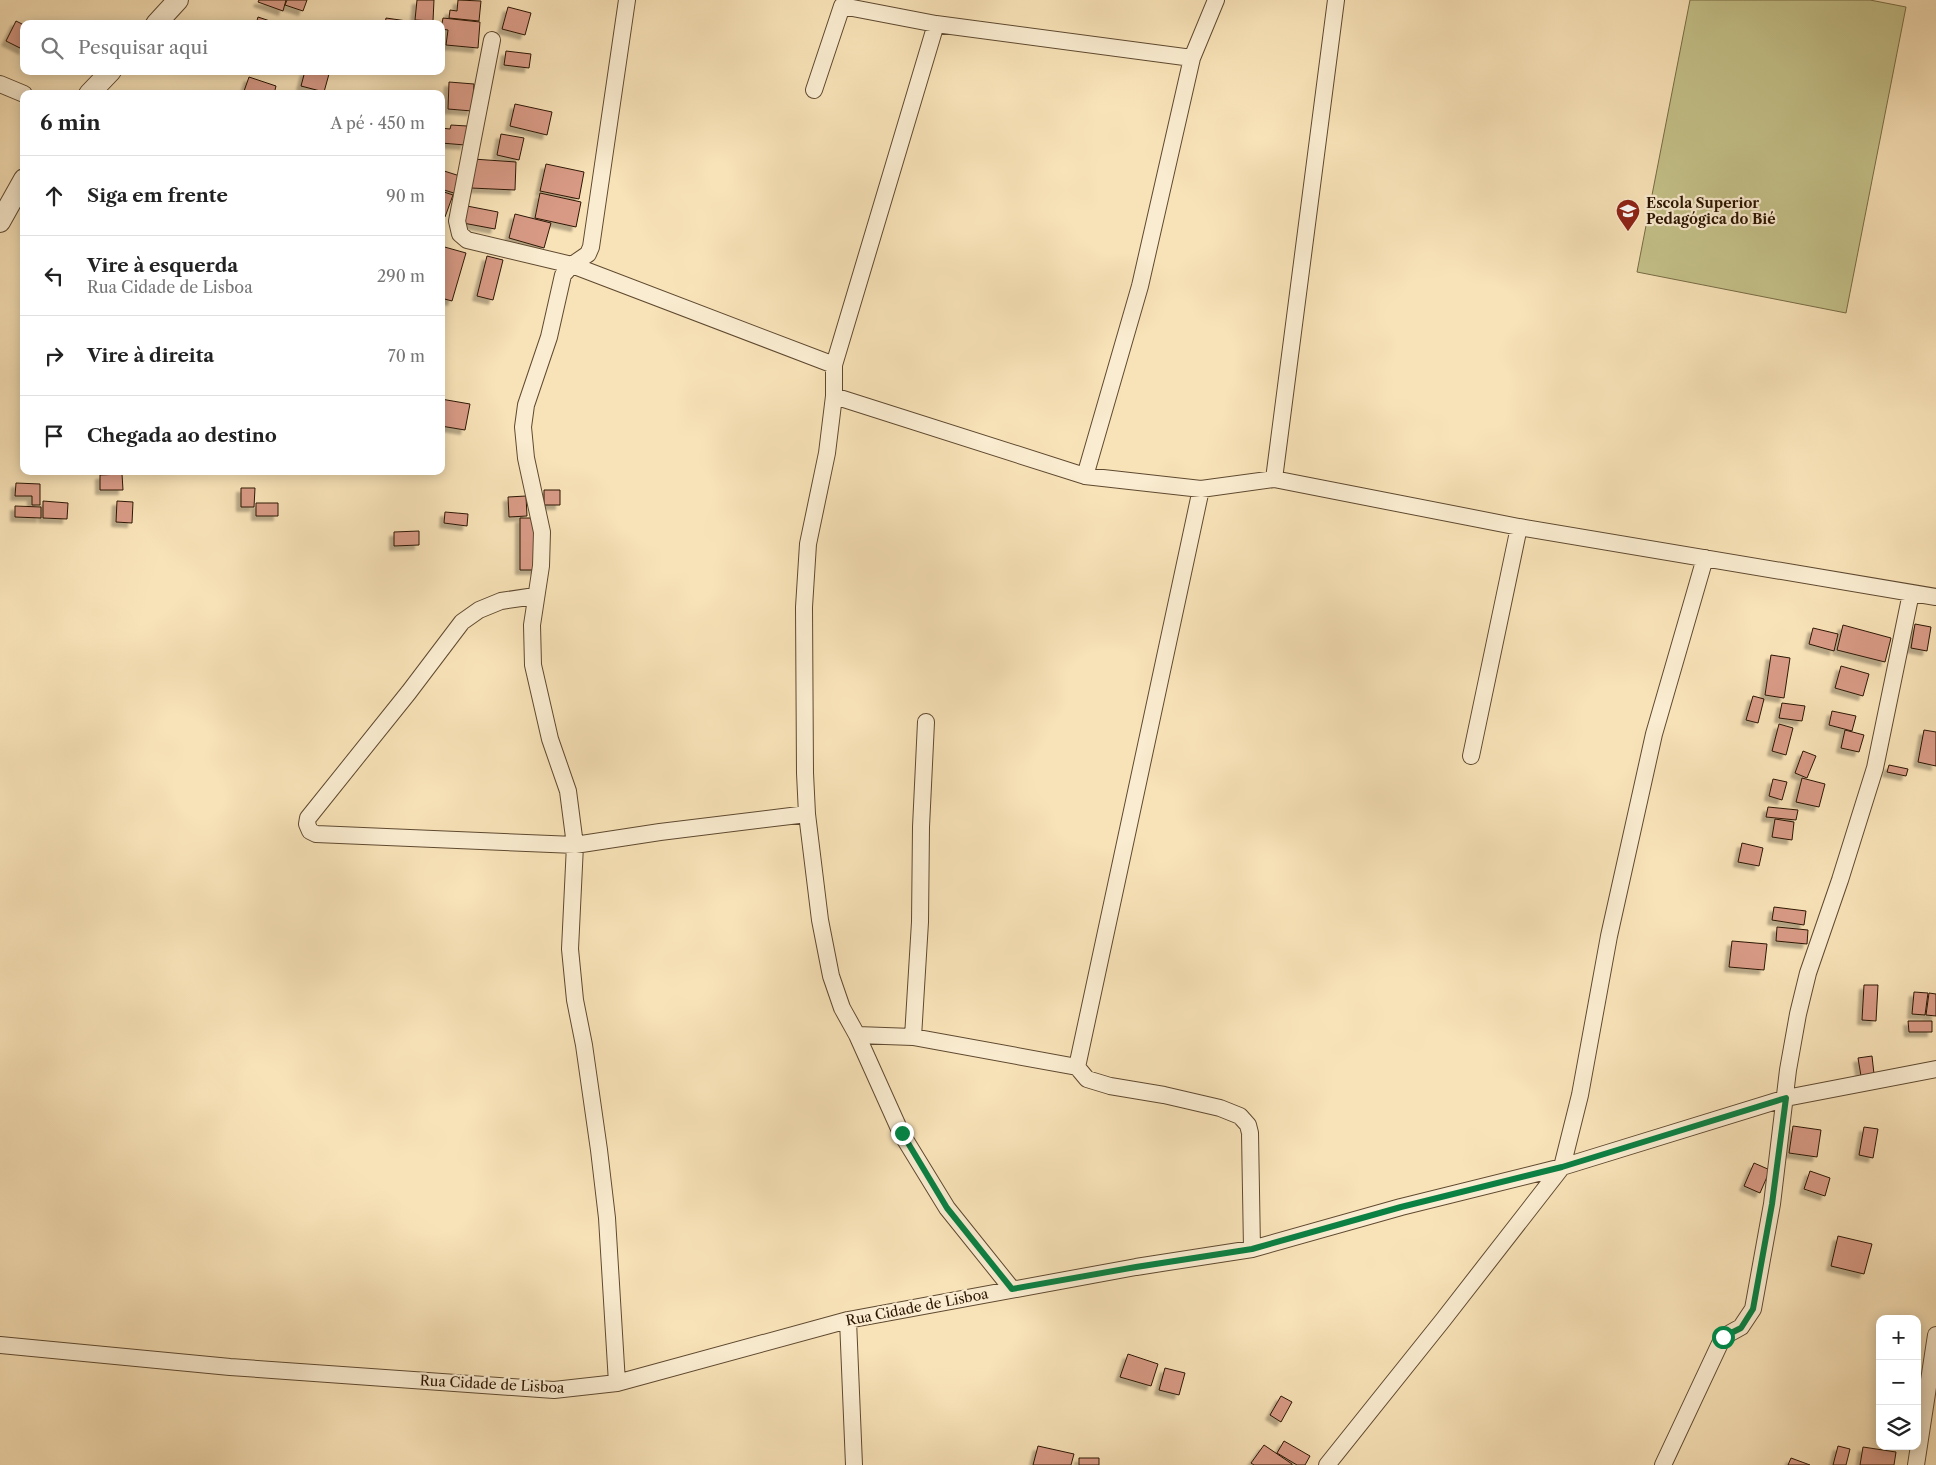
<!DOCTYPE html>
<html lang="pt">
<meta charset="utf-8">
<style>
:root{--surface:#fff;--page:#f2f2f2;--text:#222;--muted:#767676;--line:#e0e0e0}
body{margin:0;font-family:"Libre Caslon Text",serif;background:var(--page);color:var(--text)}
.controls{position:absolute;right:15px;bottom:15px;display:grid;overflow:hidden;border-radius:10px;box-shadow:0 2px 12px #0003}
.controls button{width:45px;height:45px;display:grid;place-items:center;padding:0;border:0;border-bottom:1px solid var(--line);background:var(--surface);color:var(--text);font:25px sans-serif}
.stop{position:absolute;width:15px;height:15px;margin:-11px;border:4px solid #0b8043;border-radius:50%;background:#fff}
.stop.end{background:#0b8043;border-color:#fff;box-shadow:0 1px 5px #0008}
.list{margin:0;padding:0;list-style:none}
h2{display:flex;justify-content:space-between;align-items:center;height:65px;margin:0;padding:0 20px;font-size:21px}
h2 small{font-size:16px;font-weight:400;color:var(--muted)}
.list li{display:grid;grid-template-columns:32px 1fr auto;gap:15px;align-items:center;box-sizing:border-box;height:80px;padding:0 20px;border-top:1px solid var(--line)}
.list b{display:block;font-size:19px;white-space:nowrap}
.list p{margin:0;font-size:16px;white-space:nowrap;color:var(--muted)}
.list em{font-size:16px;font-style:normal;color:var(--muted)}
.icon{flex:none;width:28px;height:28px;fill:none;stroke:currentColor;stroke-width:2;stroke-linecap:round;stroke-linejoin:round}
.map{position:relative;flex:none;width:1936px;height:1465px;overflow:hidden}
.search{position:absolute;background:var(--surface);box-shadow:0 2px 12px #0003;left:20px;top:20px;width:425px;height:55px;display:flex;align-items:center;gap:12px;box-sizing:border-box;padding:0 18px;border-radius:10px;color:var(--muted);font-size:19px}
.panel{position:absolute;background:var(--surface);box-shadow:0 2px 12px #0003;left:20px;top:90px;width:425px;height:385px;border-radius:10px}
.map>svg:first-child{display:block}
.green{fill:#c4c189;stroke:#786c46}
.building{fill:#d89a85;stroke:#2c1603;filter:url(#shadow)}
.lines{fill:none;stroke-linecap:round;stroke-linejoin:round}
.minor-casing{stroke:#5f4930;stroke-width:18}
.tertiary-casing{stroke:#5f4930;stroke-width:22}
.minor{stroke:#faecd0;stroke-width:16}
.tertiary{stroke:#faecd0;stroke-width:20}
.route{stroke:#0b8043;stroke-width:6}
.labels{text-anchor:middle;stroke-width:4.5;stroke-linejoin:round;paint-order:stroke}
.poi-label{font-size:14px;font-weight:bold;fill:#2c1603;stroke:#faecd0;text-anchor:start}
.street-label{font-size:14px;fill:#2c1603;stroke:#faecd0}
</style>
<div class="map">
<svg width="1936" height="1465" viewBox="0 0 1936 1465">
<defs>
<filter id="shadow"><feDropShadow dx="-4.5" dy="4.5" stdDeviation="1" flood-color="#0004"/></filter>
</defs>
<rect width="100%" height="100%" fill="#f8e2b7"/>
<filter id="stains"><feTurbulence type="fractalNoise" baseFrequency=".004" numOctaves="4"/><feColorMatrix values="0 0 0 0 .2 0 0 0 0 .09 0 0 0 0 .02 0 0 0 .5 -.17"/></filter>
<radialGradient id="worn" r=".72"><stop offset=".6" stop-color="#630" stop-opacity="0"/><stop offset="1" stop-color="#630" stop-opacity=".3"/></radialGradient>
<path class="green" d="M1690,0H1870L1906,7L1846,313L1637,272Z"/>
<path class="building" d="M259,0H286L283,11L258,2Z
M287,0H307L303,11L285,5Z
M417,0H434L433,21L415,20Z
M458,0L481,1L479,21L449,18L450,10L457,11Z
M508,7L531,13L525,35L502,29Z
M258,17L279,24H256Z
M386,18L407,21L406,24H385Z
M443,18L480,22L478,48L446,45L448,30L441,29Z
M16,21L24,25V50L6,41Z
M506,51L531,54L529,68L504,65Z
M305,71H319L329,74L324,92L301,86Z
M249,77L276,86L274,94H243Z
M449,82L474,84L472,111L448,109Z
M515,104L552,112L547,135L510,126Z
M451,125L467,126L465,145L441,143V128L450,129Z
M501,134L524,138L519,160L497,155Z
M473,159L516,162L515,190L471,188Z
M546,164L584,172L579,199L540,191Z
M441,170L463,177L457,194L441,189Z
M441,191L453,195L445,217L441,215Z
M540,193L581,202L576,227L535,218Z
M467,206L498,212L495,229L463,223Z
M515,214L551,223L544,248L509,238Z
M441,246L466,253L452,301L441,298Z
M487,256L503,260L493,300L477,296Z
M441,399L470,404L465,430L441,426Z
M122,474L123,490H100V475Z
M16,483L40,484V505H32V496H15Z
M241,488H255L254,507H241Z
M544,490H560V505H544Z
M526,496L527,516L509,517L508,497Z
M43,501L68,503L67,519L43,518Z
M117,501L133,502L132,523L116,522Z
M256,503H278V516H256Z
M15,506L41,507V518L15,517Z
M445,512L468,514L467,526L444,523Z
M520,518H537V570H520Z
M419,531V545L394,546V532Z
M1915,624L1931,627L1927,651L1911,648Z
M1843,625L1891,638L1885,662L1837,650Z
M1813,628L1838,634L1834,651L1809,644Z
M1771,655L1790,658L1784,698L1765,695Z
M1841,666L1869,674L1863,696L1835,688Z
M1753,696L1764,699L1758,723L1746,720Z
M1782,703L1805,706L1802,721L1779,718Z
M1832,711L1856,716L1852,731L1829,725Z
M1779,724L1793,728L1786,755L1772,751Z
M1845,730L1864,735L1859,752L1841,748Z
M1924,730L1936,732V766L1918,762Z
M1803,751L1816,756L1807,778L1795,773Z
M1889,765L1908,769L1906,776L1887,772Z
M1802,778L1825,784L1819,807L1796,802Z
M1773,779L1787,782L1782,800L1769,796Z
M1768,807L1798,810L1796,820L1766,817Z
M1775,819L1794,822L1792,840L1772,837Z
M1742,843L1763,848L1759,866L1738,862Z
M1774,907L1806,911L1804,925L1772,920Z
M1777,927L1808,930L1807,944L1776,941Z
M1732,941L1767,944L1764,970L1729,967Z
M1864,985H1878L1876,1021L1862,1020Z
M1914,992L1928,993L1925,1015L1912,1014Z
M1929,993L1936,994V1016L1926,1015Z
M1908,1021H1932V1032H1909Z
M1872,1056L1874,1074L1861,1076L1858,1058Z
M1793,1126L1821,1130L1817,1157L1789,1153Z
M1864,1127L1878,1129L1873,1158L1859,1155Z
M1754,1163L1770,1170L1760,1193L1744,1186Z
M1810,1171L1830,1178L1825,1196L1804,1189Z
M1838,1236L1872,1244L1864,1274L1831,1266Z
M1128,1354L1158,1364L1151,1386L1120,1377Z
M1165,1368L1185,1373L1179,1395L1159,1390Z
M1281,1396L1292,1402L1281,1422L1270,1415Z
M1284,1441L1310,1456L1305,1465H1297L1277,1453Z
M1264,1445L1292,1464V1465H1254L1251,1463Z
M1038,1446L1074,1454L1071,1465H1033Z
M1838,1446L1850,1449L1846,1465H1833Z
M1863,1447L1896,1452L1894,1465H1860Z
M1079,1458H1099V1465H1079Z
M1791,1458L1810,1465H1788Z"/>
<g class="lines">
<defs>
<path id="minor" d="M936,24L834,365V396L827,453L808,544L804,607L805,773L807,814L820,920L831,976L842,1008L857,1035L901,1133L947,1208L1012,1289
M492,40L457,221L460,234L467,240L572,265L834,365
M0,84L24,94
M814,90L842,6L936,24L1192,58
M834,396L1085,476L1201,489L1274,479L1519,527L1936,597
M1085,476L1140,286L1192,58L1216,0
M1274,479L1336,0
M535,596L501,601L479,610L462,622L409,692L308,818L307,824L310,831L316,834L575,845L660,832L807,814
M1471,756L1519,527
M857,1035L913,1037L1077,1067L1087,1079L1110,1086L1164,1095L1220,1108L1240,1116L1248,1125L1250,1133L1252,1249
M913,1037L920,922L921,827L926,722
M1077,1067L1201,489
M848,1320L854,1465
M0,1345L230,1367L554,1390L617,1383L848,1320L1136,1267L1252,1249L1401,1207L1562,1167L1786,1098L1936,1069
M617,1383L607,1218L599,1150L584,1045L575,1000L570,949L575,845L568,791L550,739L533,665L532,625L541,566L542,532L526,458L523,427L526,405L549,337L563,275L572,265L588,254L591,247L627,0
M1327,1465L1443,1320L1562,1167L1580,1095L1609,936L1654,734L1705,558
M1663,1465L1723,1337L1741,1327L1753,1309L1772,1204L1788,1070L1798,1014L1808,973L1840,880L1875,768L1911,593
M1916,1465L1936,1335"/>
<path id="tertiary" d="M156,24L178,0
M89,94L111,71
M0,222L24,179"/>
</defs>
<use href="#minor" class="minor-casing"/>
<use href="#tertiary" class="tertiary-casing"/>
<use href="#minor" class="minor"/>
<use href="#tertiary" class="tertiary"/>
</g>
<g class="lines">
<path class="route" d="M902,1133L947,1208L1012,1289L1136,1267L1252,1249L1401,1207L1562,1167L1786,1098L1772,1204L1753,1309L1741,1328L1723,1337"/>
</g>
<defs>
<symbol id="university-pin" viewBox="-11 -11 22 30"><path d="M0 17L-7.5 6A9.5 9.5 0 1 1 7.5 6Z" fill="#8f2418" stroke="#faecd0"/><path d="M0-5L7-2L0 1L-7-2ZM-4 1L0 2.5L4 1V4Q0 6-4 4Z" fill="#fff"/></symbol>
</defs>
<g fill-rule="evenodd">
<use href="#university-pin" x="1614" y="197" width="28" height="38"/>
</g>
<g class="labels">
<g class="poi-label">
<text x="1646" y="208">Escola Superior<tspan x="1646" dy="16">Pedagógica do Bié</tspan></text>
</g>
<g class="street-label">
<text transform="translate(917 1307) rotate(-11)" y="5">Rua Cidade de Lisboa</text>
<text transform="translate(492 1384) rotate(3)" y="5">Rua Cidade de Lisboa</text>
</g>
</g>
<rect width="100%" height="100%" filter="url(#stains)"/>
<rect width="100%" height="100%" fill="url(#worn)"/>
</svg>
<div class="controls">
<button>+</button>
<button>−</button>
<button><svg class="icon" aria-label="layers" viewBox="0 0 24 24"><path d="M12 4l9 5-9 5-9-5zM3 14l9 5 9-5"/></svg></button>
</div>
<div class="stop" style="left:1723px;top:1337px"></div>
<div class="stop end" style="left:902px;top:1133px"></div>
<div class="search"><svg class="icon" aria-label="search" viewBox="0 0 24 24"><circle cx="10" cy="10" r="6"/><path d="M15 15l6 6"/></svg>Pesquisar aqui</div>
<section class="panel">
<h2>6 min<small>A pé · 450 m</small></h2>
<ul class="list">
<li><svg class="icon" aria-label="ahead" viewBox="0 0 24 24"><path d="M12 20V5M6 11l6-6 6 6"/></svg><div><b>Siga em frente</b></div><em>90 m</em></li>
<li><svg class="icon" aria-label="left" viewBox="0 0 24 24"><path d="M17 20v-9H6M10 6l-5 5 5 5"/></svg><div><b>Vire à esquerda</b><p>Rua Cidade de Lisboa</p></div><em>290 m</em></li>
<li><svg class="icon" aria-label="right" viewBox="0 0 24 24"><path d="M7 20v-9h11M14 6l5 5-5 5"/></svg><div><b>Vire à direita</b></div><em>70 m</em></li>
<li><svg class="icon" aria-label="arrive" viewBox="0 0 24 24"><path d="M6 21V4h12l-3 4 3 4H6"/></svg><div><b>Chegada ao destino</b></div></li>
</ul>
</section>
</div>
